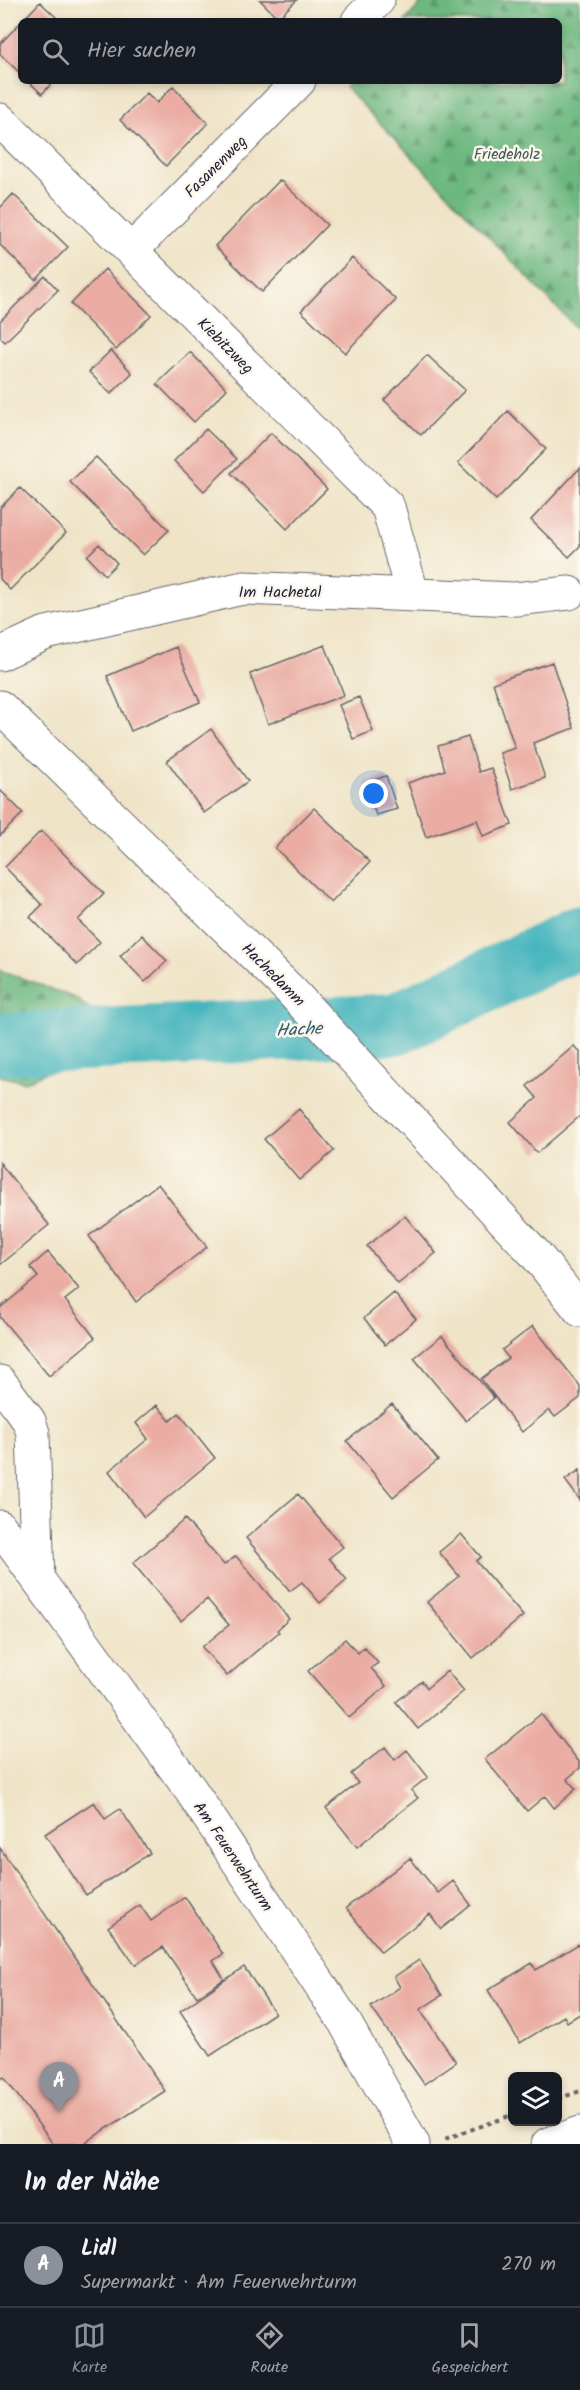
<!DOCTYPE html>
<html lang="de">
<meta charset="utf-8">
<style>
:root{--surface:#171b24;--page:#242831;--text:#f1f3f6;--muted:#9ea1a6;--line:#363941;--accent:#8c9099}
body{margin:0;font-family:Kalam,sans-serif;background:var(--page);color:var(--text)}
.controls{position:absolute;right:18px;bottom:18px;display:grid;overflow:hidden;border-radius:9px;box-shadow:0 3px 9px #0003}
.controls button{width:54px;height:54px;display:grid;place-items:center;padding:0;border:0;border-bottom:2px solid var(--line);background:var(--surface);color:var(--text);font:30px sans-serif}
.you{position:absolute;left:374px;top:794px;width:21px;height:21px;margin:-15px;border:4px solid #fff;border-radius:50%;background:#1a73e8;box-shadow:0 0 0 9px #1a73e833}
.badge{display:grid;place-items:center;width:39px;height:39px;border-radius:50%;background:var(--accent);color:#fff;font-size:20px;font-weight:700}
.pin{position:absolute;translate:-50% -50px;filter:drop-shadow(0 2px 3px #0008)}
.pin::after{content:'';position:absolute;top:32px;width:21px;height:18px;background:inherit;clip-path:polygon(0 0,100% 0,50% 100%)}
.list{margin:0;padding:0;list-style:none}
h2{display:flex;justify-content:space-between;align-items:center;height:78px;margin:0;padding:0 24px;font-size:26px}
h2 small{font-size:20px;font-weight:400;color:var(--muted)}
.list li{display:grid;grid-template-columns:39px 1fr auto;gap:18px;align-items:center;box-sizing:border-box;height:84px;padding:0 24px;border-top:2px solid var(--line)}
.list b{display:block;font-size:22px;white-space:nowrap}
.list p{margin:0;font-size:20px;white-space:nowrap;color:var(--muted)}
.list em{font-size:20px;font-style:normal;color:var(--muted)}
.icon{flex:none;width:33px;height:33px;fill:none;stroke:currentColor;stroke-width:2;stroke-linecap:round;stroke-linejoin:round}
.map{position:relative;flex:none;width:580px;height:2144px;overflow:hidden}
.search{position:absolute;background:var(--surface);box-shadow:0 3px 9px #0003;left:18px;right:18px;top:18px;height:66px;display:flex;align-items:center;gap:15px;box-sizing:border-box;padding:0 21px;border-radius:9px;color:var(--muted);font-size:22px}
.sheet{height:162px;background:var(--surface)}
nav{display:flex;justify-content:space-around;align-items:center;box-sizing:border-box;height:84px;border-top:2px solid var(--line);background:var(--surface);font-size:16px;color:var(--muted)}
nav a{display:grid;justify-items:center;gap:3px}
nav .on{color:var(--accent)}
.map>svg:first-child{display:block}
.forest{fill:url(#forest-firs);stroke:#486d5e;stroke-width:1.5}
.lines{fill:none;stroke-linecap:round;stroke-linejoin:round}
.river{stroke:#46b5bd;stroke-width:62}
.building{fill:#eaaca3}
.minor-casing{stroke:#6a666c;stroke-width:35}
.primary-casing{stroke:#6a666c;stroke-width:35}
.path{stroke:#6a666c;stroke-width:4;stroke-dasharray:4.5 4.5;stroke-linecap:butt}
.minor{stroke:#fff;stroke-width:33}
.primary{stroke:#fff;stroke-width:33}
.labels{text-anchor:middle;stroke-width:5;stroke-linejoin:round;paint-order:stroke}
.park-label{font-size:16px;fill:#405857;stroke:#fbf7ec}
.street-label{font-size:16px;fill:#22223b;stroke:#fbf7ec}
.water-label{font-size:18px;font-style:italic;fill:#305d6f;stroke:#fbf7ec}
</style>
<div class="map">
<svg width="580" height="2144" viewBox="0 0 580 2144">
<defs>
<pattern id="forest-firs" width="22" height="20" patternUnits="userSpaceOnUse" patternTransform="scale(1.5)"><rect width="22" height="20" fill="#6db880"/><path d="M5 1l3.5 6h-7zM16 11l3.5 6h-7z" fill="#59956a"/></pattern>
</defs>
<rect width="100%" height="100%" fill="#fbf7ec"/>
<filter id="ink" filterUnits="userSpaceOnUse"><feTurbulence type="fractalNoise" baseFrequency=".0167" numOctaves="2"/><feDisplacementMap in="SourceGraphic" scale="12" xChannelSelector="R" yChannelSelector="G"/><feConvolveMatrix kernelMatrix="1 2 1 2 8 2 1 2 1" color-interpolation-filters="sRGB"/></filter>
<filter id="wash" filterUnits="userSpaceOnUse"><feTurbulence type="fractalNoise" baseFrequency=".008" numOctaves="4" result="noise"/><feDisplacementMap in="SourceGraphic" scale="24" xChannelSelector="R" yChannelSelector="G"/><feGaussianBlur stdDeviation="1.35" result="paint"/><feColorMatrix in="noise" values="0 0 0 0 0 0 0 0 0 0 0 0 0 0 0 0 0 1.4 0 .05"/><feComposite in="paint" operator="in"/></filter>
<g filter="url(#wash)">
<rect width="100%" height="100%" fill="#efe4c7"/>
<path class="forest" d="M424,0H580V332L345,87L350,81H559V21H405Z
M0,970L75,998L124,1035L25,1082L0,1076Z"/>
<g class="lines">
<path class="river" d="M0,1044L396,1024L580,937"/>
</g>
<g id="blocks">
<path class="building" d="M260,0H297L278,18Z
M40,2L60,21H22Z
M21,22V74L0,54V44Z
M28,81H54L42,94Z
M173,86L208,123L166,166L120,120L147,93L157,103Z
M280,180L327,225L262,292L215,246Z
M13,194L68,247L36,280L0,245V208Z
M352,258L396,300L345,353L301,311Z
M105,269L151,315L116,350L71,304Z
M45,276L58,290L5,342L0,337V321Z
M111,350L132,373L111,394L89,372Z
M190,352L227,389L194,422L157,384Z
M427,355L465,390L421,435L384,400Z
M508,411L546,449L496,500L458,463Z
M206,429L237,459L204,491L174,461Z
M271,433L327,489L287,529L231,473Z
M96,457L169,530L143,555L70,482Z
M580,468V546L569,557L531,520Z
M20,488L66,533L10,590L0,579V508Z
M99,544L117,563L105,575L87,556Z
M325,645L344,695L268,724L250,674Z
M176,647L200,702L131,731L107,676Z
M552,662L574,728L533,743L545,778L512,789L500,753L515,748L493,683Z
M359,697L373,731L353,739L339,705Z
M211,729L248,781L204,813L167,761Z
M468,737L479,772L491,768L512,825L483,836L477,820L426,837L408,783L445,770L438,746Z
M386,776L397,809L376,815L365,783Z
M0,790L23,813L0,836Z
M314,808L370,862L331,903L275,848Z
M41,831L104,894L78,920L100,942L77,965L30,917L42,905L5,867Z
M142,935L167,961L145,982L120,956Z
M574,1046L580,1052V1116L537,1153L510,1122L537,1098L527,1086Z
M299,1109L334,1151L299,1180L264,1139Z
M0,1163L49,1225L0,1265Z
M158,1184L207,1247L136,1302L89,1236Z
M405,1216L436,1253L398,1284L367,1246Z
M48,1252L79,1289L65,1300L95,1338L49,1376L0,1317V1308L38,1277L30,1267Z
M394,1293L416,1319L385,1345L364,1318Z
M533,1326L580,1386V1398L555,1417L549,1410L522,1432L481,1379L508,1358L502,1350Z
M442,1336L494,1398L466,1421L414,1358Z
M392,1404L438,1460L393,1497L347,1441Z
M157,1405L170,1421L179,1413L215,1458L144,1517L109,1471L148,1439L136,1423Z
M580,1470V1500L565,1480Z
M298,1494L343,1547L329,1558L347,1580L320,1603L302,1582L290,1591L246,1538Z
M185,1519L224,1565L236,1556L289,1619L277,1630L279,1632L227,1676L202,1647L229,1625L207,1599L181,1621L133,1563Z
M461,1534L481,1557L476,1561L523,1616L473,1658L427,1602L459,1576L439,1552Z
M345,1639L358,1653L364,1647L378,1663L371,1668L386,1686L349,1718L308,1671Z
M447,1671L464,1691L418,1729L396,1702L422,1681L427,1688Z
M541,1714L580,1763V1768L567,1779L576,1789L554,1808L545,1796L527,1811L485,1759Z
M385,1747L395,1760L407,1750L428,1777L411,1790L418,1798L357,1847L326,1808L358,1783L351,1774Z
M94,1802L105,1819L120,1809L150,1853L86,1895L45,1834Z
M0,1848L165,2091L83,2144H53L4,2077L0,2079Z
M410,1858L438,1893L453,1881L471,1905L441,1929L430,1914L381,1952L346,1908Z
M185,1897L223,1954L213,1961L224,1979L197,1997L163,1947L135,1965L108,1927L140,1905L151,1921Z
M580,1943V2014L567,2022L564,2016L520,2043L488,1990L532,1963L536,1970Z
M419,1960L442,1995L420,2010L456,2062L424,2084L371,2007L400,1987L394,1977Z
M244,1967L275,2013L210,2056L180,2011Z"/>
</g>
</g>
<g filter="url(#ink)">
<use href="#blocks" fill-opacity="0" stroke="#6a666c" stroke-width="1.5"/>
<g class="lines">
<defs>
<path id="minor" d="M358,21L378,0
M0,120L388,507L412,593
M132,250L299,81
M0,654L46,633L243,588L516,599L569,593
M0,707L291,991L537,1256L580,1310
M0,1382L29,1421L33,1433L38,1580
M0,1527L190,1789L344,2021L413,2144"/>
<path id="primary" d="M548,2144L580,2133"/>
</defs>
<use href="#minor" class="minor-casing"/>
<use href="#primary" class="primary-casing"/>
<path class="path" d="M558,2099L580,2091
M445,2139L512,2115"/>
<use href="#minor" class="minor"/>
<use href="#primary" class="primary"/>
</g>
</g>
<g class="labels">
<g class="park-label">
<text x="507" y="159">Friedeholz</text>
</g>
<g class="street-label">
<text transform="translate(215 166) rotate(-45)" y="6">Fasanenweg</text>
<text transform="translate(226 345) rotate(45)" y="6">Kiebitzweg</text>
<text x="280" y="597">Im Hachetal</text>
<text transform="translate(274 974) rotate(45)" y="6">Hachedamm</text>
<text transform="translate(234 1856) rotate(56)" y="6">Am Feuerwehrturm</text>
</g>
<g class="water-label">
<text transform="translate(299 1029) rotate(-3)" y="6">Hache</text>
</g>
</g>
</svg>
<div class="controls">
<button><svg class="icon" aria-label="layers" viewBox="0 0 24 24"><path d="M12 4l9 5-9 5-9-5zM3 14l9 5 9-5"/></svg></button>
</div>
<div class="you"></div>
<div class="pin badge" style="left:59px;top:2112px">A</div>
<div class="search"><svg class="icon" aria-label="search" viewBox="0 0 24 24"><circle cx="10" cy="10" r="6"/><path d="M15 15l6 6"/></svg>Hier suchen</div>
</div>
<section class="sheet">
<h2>In der Nähe<small></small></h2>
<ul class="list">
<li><span class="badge">A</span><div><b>Lidl</b><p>Supermarkt · Am Feuerwehrturm</p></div><em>270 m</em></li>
</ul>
</section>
<nav>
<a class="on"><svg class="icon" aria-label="map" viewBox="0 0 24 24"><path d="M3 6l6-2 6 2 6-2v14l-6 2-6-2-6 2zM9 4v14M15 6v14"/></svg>Karte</a>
<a><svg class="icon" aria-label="directions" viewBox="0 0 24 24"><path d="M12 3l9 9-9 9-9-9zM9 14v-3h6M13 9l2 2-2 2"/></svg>Route</a>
<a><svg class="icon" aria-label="saved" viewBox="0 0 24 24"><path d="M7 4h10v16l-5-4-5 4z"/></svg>Gespeichert</a>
</nav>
